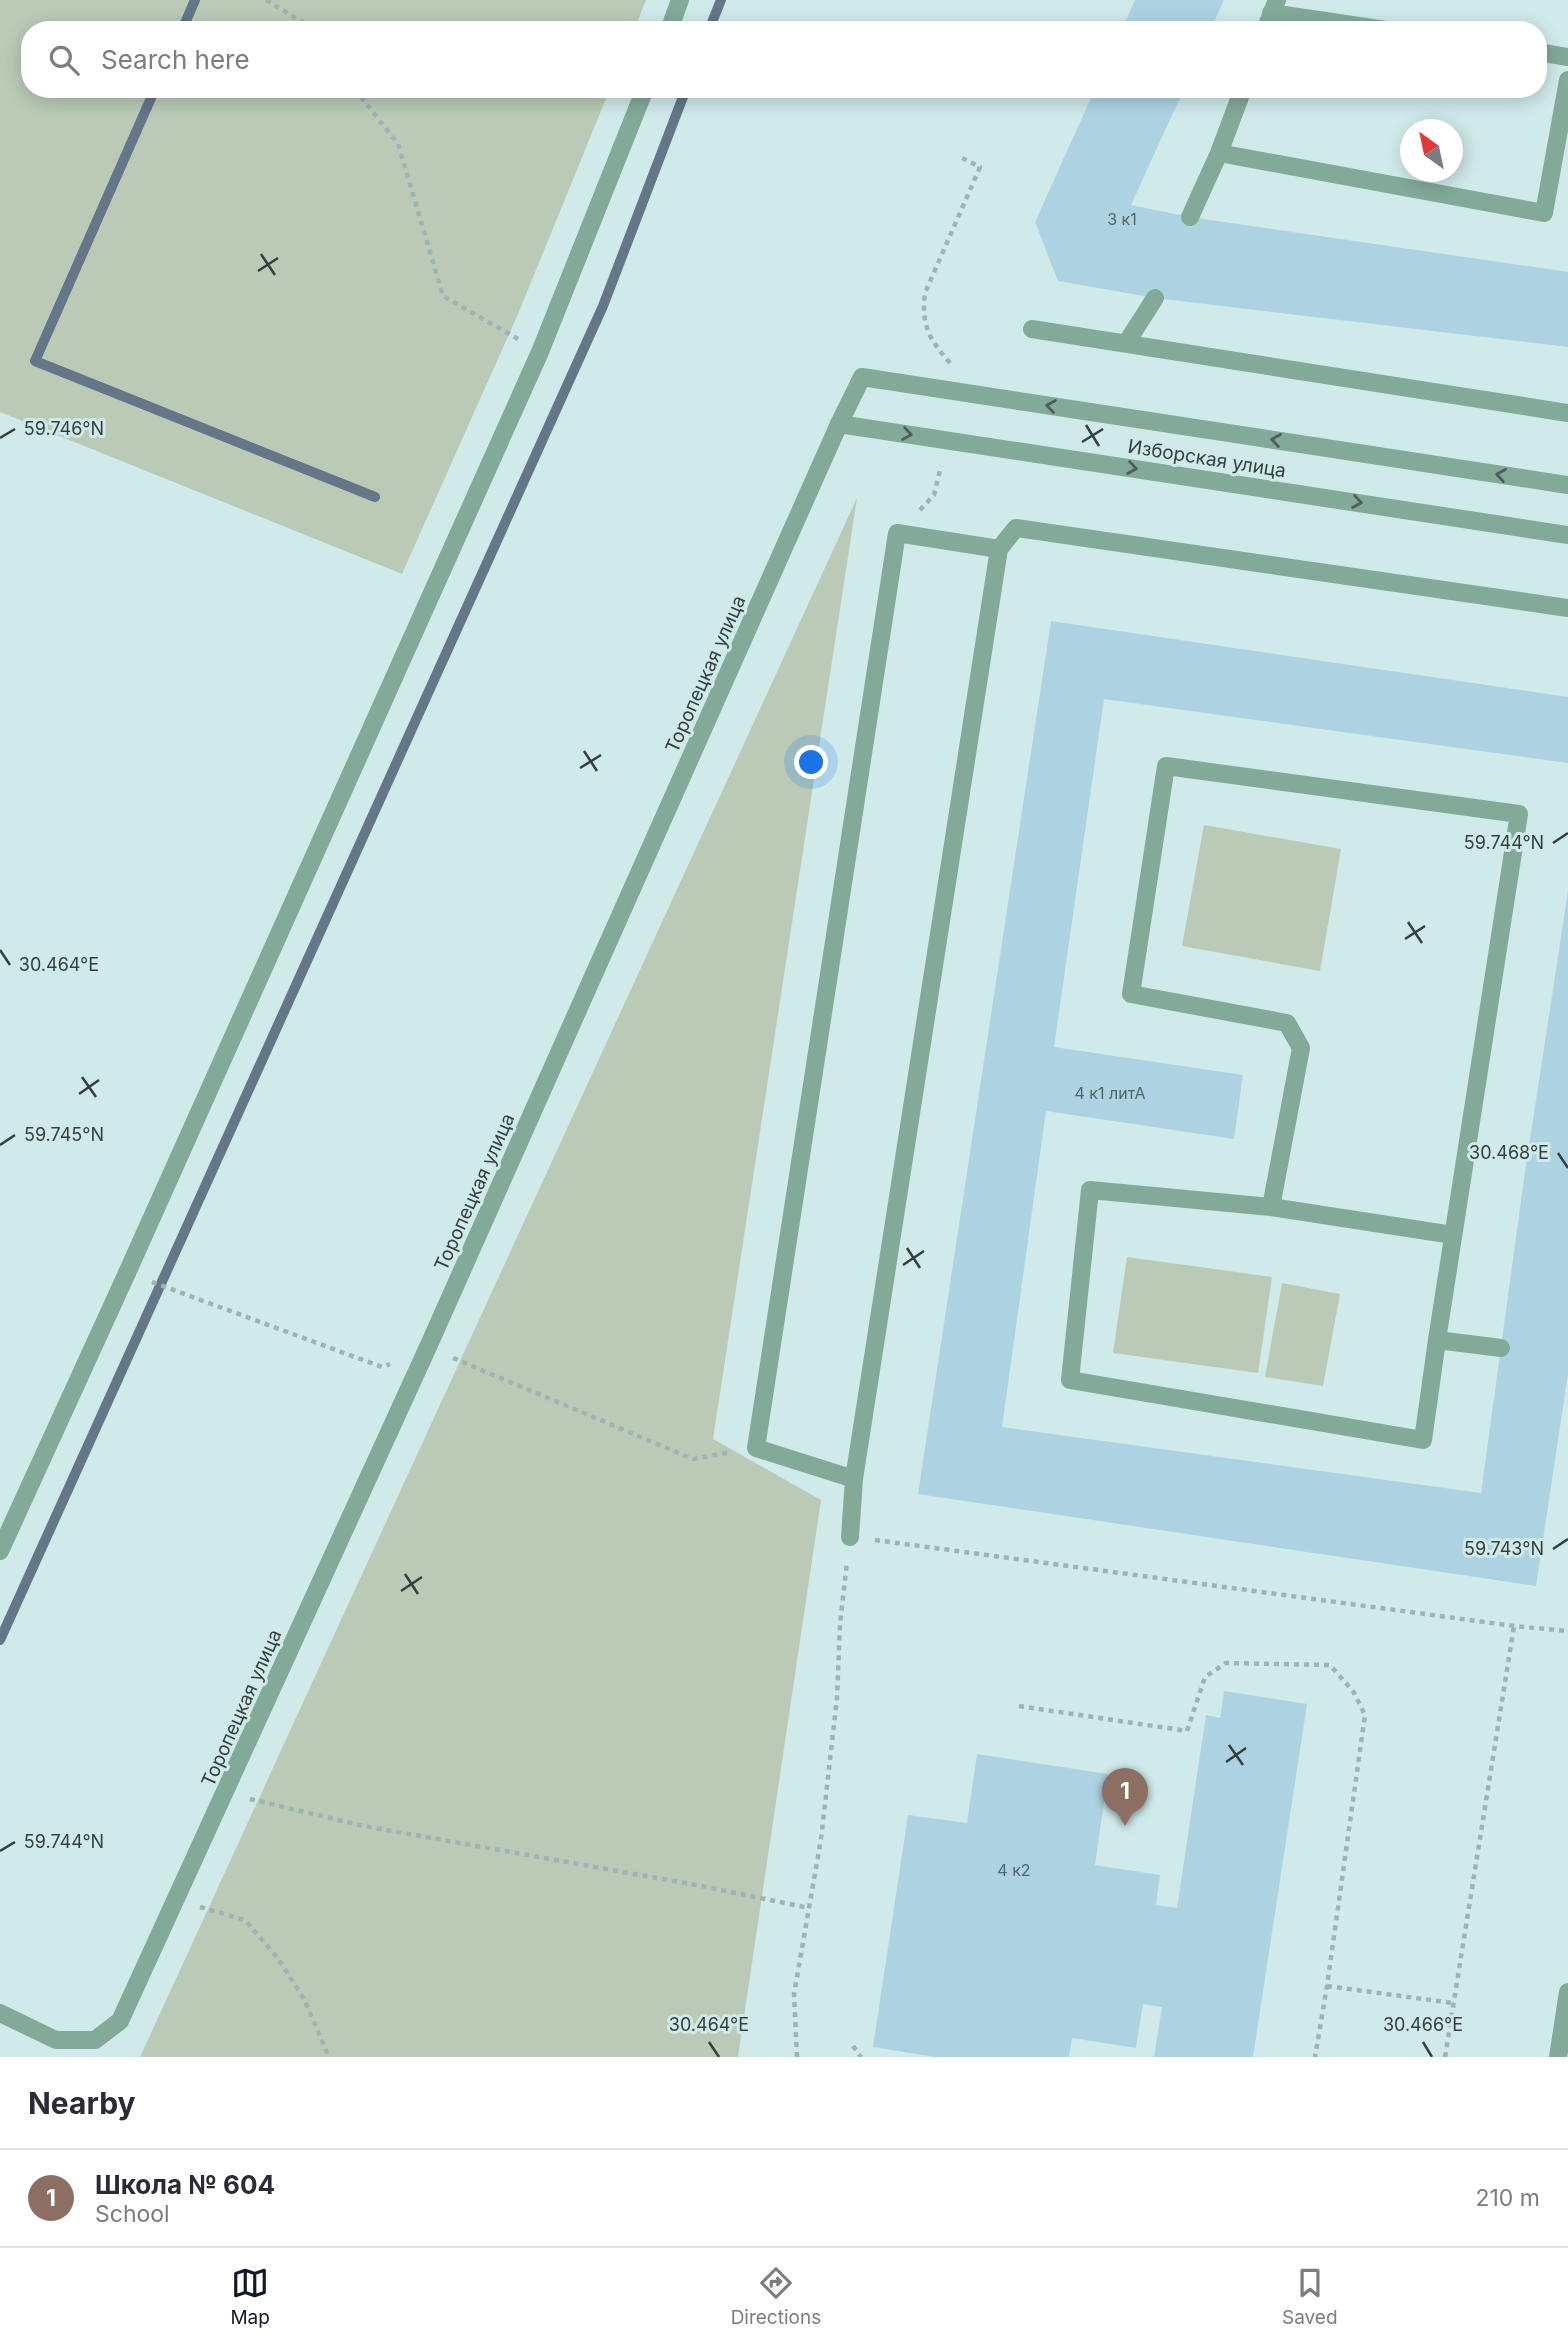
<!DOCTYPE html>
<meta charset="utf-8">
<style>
:root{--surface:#fff;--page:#f7f7f7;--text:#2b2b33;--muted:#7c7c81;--line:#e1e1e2;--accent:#111827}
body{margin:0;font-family:Inter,sans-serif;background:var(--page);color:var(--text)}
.compass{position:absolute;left:1400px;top:119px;width:63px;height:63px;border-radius:50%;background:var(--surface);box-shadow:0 4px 18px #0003;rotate:327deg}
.you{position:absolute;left:812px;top:763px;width:24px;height:24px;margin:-18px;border:5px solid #fff;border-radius:50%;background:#1a73e8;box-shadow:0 0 0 10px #1a73e833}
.badge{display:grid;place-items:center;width:46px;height:46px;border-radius:50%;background:var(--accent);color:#fff;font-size:23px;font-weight:700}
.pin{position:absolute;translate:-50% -58px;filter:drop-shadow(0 2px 4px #0008)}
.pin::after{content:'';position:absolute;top:37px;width:24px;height:21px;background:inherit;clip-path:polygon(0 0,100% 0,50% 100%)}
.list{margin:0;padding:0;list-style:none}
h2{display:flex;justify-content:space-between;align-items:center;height:91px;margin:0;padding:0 28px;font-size:30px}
h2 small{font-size:23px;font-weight:400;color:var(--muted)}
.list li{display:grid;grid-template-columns:46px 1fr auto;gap:21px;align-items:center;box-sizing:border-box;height:98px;padding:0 28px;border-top:2px solid var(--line)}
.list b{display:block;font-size:26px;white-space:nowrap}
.list p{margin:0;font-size:23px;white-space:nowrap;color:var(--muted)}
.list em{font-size:23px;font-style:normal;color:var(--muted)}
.icon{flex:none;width:38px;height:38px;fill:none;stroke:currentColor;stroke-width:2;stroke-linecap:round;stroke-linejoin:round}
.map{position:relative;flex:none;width:1568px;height:2057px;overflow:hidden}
.search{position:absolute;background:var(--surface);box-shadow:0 4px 18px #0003;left:21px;right:21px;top:21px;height:77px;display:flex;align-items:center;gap:18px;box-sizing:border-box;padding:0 24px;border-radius:28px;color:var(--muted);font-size:26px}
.sheet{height:189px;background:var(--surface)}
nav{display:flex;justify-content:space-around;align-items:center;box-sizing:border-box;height:98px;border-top:2px solid var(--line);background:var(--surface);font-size:19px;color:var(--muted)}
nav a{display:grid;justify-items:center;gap:4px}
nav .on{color:var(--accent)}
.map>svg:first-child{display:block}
.green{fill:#bbcab7}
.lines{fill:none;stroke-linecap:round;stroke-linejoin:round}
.stream{stroke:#647687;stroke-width:10}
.building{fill:#add3e3}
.path{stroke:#9eb3b3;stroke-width:4.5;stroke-dasharray:5 5;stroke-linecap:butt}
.lane{stroke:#83a999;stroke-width:18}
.street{stroke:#83a999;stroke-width:18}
.oneway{stroke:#4c5f5a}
.ticks{fill:none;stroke:#353f3f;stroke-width:2.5}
.labels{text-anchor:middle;stroke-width:6;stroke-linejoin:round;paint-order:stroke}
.number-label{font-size:16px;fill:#536468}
.street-label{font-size:19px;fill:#353f3f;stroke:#cfeae9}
.ticks-label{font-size:18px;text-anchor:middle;fill:#353f3f;stroke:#cfeae9;stroke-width:6;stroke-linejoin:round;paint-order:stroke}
</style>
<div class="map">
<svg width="1568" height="2057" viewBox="0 0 1568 2057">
<rect width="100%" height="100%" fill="#cfeae9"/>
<path class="green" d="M0,0H646L634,30H30V89H610L518,314L402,574L0,412Z
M857,498L713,1439L821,1500L738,2057H140Z
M1204,825L1341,849L1320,971L1182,946Z
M1127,1257L1272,1277L1258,1373L1113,1353Z
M1282,1283L1340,1294L1323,1386L1265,1377Z"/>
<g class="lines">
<path class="stream" d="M182,30L195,0
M709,30L721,0
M155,89L35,361L375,497
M0,1640L603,306L686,89"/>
</g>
<path class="building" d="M1135,0H1224L1210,30H1122Z
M1095,89H1184L1131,205L1190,217L1568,272V347L1155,298L1058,281L1035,222Z
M1051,621L1568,697V763L1104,699L1054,1047L1243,1075L1234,1139L1046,1111L1002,1427L1481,1493L1524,1179L1568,891V1374L1536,1586L918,1494Z
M1224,1691L1307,1704L1253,2057H1154L1162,2007L1143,2004L1136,2048L1072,2038L1069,2057H935L873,2047L908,1815L967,1823L977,1754L1108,1774L1095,1865L1160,1875L1156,1905L1177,1908L1206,1715L1220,1718Z"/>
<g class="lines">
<path class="path" d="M266,0L304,23L309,30
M355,89L398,144L443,296L518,339
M950,363C929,339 921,325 925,293L980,167L960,157
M920,510L934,495L941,466
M152,1282L382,1367L390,1364
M453,1358L693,1459L731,1452
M875,1540L1514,1626L1568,1631
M1019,1706L1187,1731L1205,1677L1226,1663L1330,1665L1353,1691L1365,1715L1327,1986L1315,2057
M250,1799L364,1826L702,1886L809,1908
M200,1907L245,1920L277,1957L304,1999L329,2057
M1327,1986L1453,2003
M853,2046L861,2057
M797,2057L794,1994L821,1839L837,1698L840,1624L847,1562
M1445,2057L1514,1626"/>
<path class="lane" d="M1271,13L1386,30
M1265,30L1277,0
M1538,52L1568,57
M1219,153L1544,213L1568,80
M1190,217L1219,153L1243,89
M1032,329L1568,413
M1127,342L1155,298
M1166,766L1519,814L1437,1340L1423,1440L1070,1380L1090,1190L1271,1207L1301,1048L1287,1023L1131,994Z
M1271,1207L1453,1235
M1437,1340L1501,1348
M854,1479L756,1448L897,533L999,549
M850,1537L854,1479L999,549L1016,528L1568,608
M0,1551L127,1273
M0,2013L56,2040H95L120,2021L428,1347L839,424
M1558,2057L1568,1992"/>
<path class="street" d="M669,30L680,0
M1568,485L862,377L839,424L1568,535
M127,1273L540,352L645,89"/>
</g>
<defs><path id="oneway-chevron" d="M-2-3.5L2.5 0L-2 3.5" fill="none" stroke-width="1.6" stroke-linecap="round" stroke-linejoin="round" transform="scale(1.75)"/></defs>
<g class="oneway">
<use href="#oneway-chevron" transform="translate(1051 406) rotate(-171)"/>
<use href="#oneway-chevron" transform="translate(907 434) rotate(9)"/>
<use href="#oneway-chevron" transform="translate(1276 440) rotate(-171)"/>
<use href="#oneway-chevron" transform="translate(1132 468) rotate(9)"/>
<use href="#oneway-chevron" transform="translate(1501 475) rotate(-171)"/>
<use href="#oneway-chevron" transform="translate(1357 502) rotate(9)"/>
</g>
<path class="ticks" d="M261,254L275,275M258,271L278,258M1086,425L1099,446M0,438L15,429M1082,442L1103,429M584,751L597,771M580,768L601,755M1553,843L1568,833M1408,922L1422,943M1405,939L1425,926M0,950L10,965M82,1077L96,1097M79,1094L99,1080M0,1145L15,1135M1558,1153L1568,1168M907,1248L920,1268M903,1265L924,1251M1553,1549L1568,1539M405,1574L418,1594M401,1591L422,1577M1229,1745L1243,1765M1226,1762L1246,1748M0,1851L15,1842M709,2042L719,2057M1423,2042L1432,2057"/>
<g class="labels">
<g class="number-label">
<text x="1122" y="225">3 к1</text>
<text x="1110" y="1099">4 к1 литА</text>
<text x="1014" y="1876">4 к2</text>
</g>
<g class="street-label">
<text transform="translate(1207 458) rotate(9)" y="7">Изборская улица</text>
<text transform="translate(705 674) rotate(-66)" y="7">Торопецкая улица</text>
<text transform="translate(474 1192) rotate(-66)" y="7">Торопецкая улица</text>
<text transform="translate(241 1708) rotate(-66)" y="7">Торопецкая улица</text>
</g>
</g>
<g class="ticks-label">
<text x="64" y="435">59.746°N</text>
<text x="1504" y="849">59.744°N</text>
<text x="59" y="971">30.464°E</text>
<text x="64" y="1141">59.745°N</text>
<text x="1509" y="1159">30.468°E</text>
<text x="1504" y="1555">59.743°N</text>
<text x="64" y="1848">59.744°N</text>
<text x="709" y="2031">30.464°E</text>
<text x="1423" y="2031">30.466°E</text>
</g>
</svg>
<svg class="compass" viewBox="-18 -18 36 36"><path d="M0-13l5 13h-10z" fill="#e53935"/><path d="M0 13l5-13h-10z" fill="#7c7c81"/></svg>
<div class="you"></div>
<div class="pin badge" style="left:1125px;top:1826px;background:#8d6e63">1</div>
<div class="search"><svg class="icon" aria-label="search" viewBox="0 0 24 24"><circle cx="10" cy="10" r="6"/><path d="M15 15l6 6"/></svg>Search here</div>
</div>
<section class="sheet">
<h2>Nearby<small></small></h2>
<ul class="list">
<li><span class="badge" style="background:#8d6e63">1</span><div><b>Школа № 604</b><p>School</p></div><em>210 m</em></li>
</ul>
</section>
<nav>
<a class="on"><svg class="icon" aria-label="map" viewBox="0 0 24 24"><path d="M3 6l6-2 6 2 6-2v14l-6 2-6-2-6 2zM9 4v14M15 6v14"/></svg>Map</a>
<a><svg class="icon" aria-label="directions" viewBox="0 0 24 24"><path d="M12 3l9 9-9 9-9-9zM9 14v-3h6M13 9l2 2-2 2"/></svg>Directions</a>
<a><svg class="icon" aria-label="saved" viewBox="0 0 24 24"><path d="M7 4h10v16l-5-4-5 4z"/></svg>Saved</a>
</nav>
